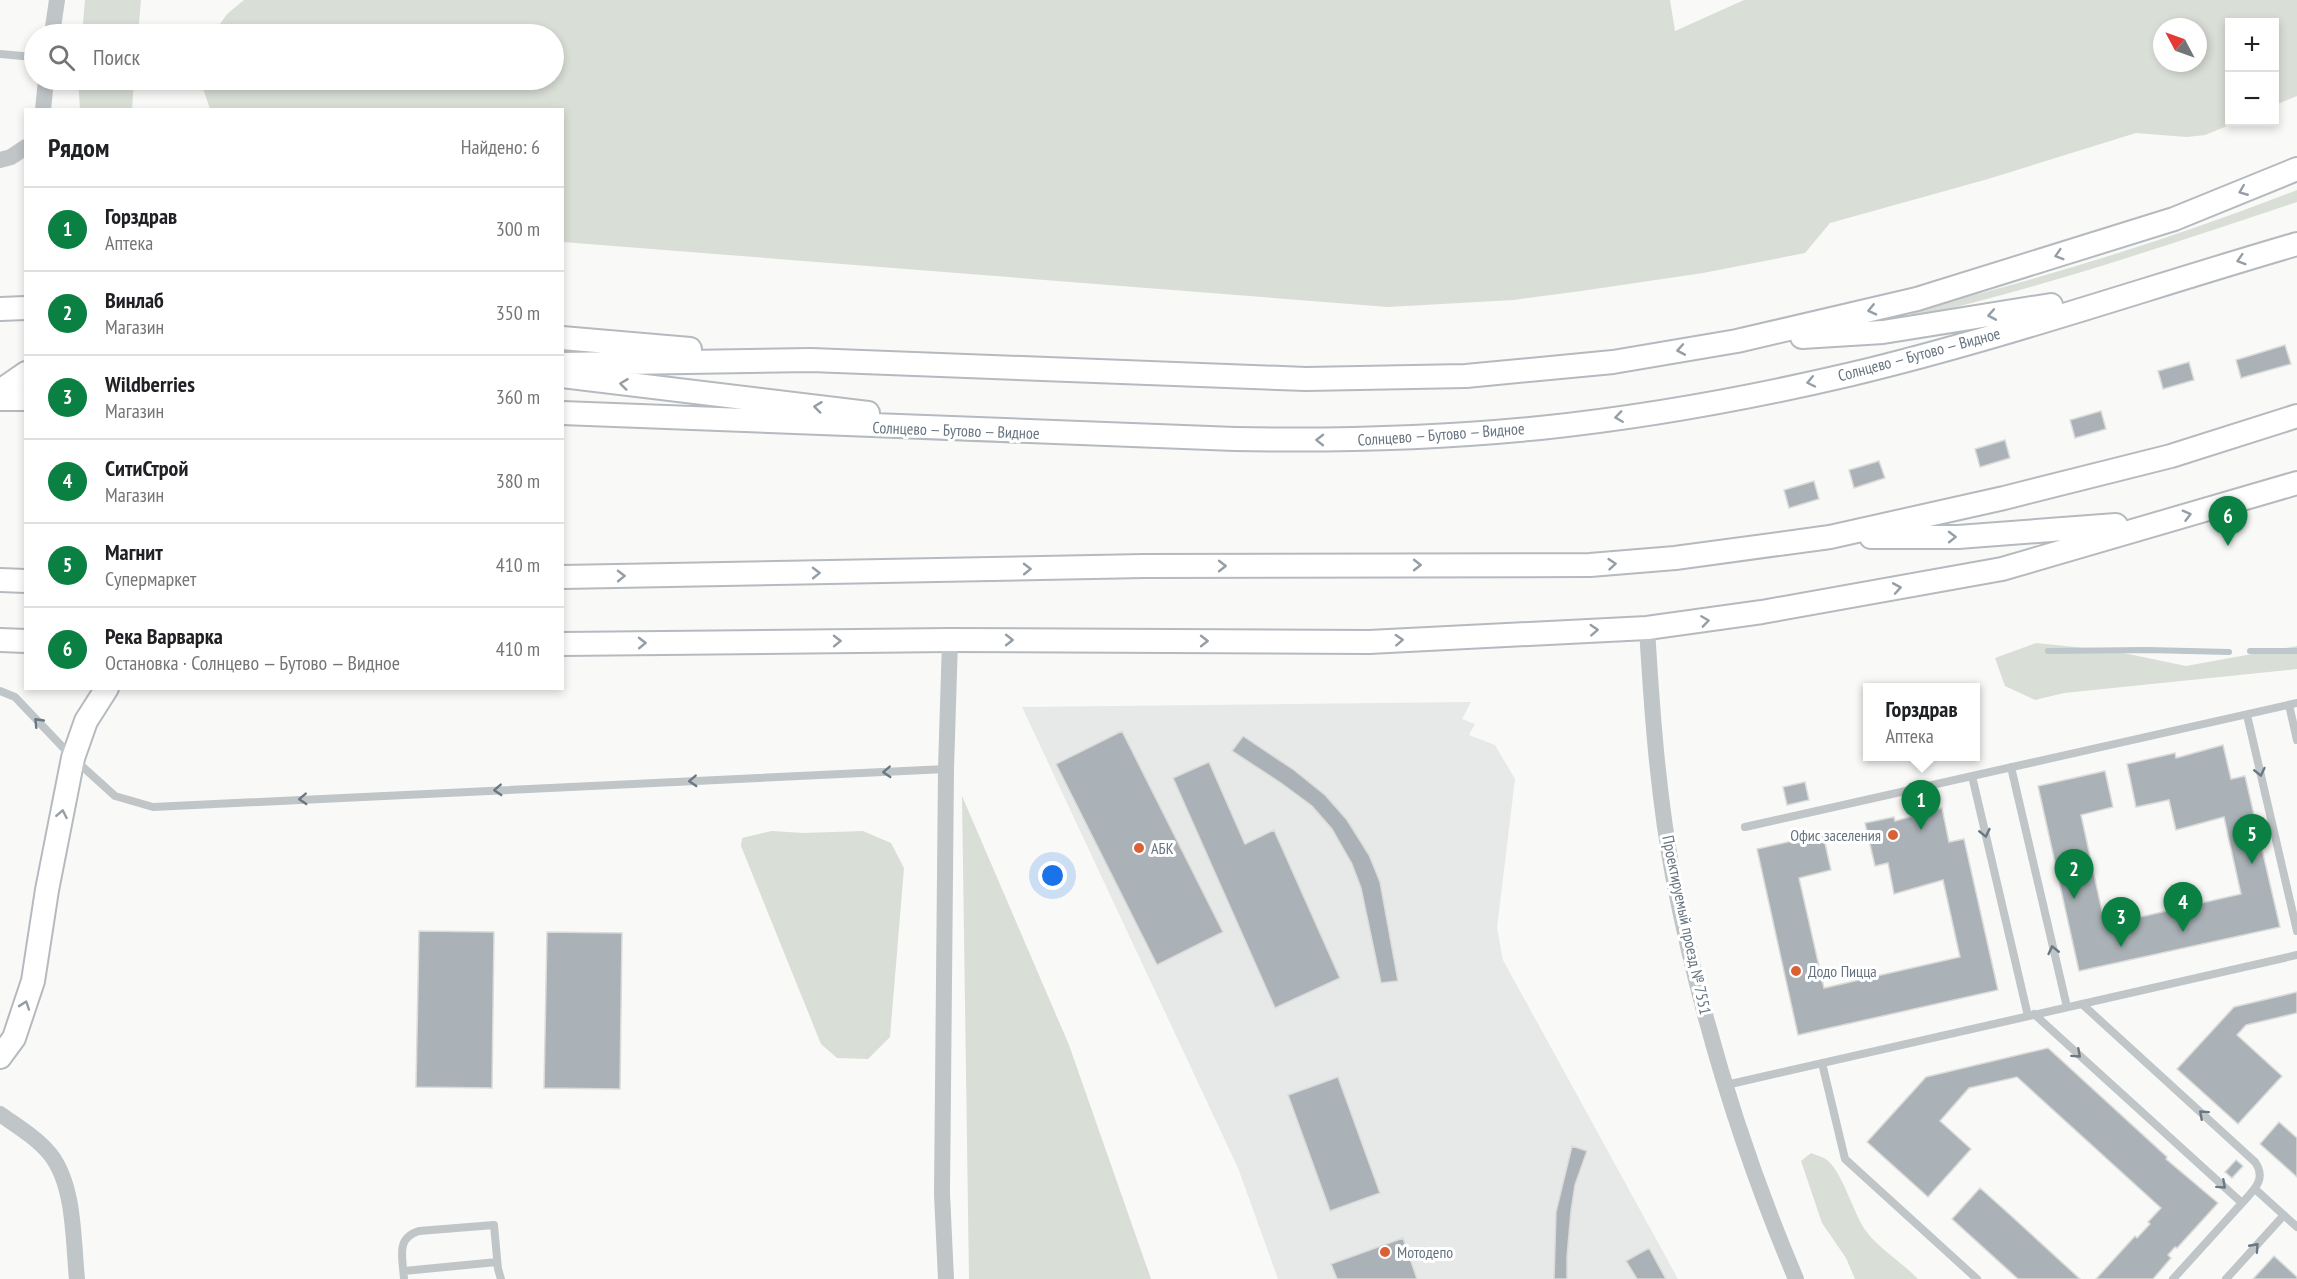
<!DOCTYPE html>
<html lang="ru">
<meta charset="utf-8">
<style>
:root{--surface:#fff;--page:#f2f2f2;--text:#202124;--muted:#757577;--line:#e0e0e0;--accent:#0b8043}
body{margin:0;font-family:"PT Sans Narrow",sans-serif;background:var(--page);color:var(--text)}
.controls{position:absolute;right:18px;top:18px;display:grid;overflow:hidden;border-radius:0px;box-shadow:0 3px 9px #0003}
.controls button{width:54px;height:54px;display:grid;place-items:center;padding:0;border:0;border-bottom:2px solid var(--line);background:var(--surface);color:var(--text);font:30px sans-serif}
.compass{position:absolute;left:2153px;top:18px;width:54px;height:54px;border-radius:50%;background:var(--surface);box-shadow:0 3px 9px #0003;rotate:311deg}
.you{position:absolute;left:1053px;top:876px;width:21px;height:21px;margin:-15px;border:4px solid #fff;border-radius:50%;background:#1a73e8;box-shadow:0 0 0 9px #1a73e833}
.badge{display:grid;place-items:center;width:39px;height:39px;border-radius:50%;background:var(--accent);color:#fff;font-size:20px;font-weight:700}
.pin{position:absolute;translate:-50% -50px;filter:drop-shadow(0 2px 3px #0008)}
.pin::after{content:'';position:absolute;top:32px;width:21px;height:18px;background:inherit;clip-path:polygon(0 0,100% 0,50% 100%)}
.popup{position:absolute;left:1863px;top:683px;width:117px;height:78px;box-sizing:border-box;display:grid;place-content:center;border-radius:0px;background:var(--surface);filter:drop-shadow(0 2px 4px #0005);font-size:20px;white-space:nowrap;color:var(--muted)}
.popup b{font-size:22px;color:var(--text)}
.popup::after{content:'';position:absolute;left:50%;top:100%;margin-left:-12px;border:12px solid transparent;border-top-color:var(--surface)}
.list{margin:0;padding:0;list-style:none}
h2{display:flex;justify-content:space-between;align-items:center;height:78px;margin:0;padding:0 24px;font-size:26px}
h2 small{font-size:20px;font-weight:400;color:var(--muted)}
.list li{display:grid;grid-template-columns:39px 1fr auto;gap:18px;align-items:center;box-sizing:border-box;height:84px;padding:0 24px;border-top:2px solid var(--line)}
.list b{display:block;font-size:22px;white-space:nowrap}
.list p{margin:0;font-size:20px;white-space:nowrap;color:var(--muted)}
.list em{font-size:20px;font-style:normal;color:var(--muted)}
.icon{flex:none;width:33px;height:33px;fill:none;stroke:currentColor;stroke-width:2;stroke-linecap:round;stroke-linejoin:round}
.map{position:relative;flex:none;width:2297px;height:1279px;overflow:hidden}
.search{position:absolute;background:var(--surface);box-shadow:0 3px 9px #0003;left:24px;top:24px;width:540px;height:66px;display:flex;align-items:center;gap:15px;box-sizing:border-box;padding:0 21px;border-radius:33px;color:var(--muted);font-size:22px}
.panel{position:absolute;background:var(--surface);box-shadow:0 3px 9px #0003;left:24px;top:108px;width:540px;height:582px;border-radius:0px}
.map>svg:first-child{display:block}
.built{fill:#e7e8e8}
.green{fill:#d9ded6;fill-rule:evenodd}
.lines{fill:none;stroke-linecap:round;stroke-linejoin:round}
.stream{stroke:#bdc6cb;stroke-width:6}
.building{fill:#aab2b7;stroke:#dbdbd9;stroke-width:1.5}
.secondary-casing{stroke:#b5babf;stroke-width:26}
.service{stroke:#c0c5c8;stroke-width:8}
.minor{stroke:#c0c5c8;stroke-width:16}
.secondary{stroke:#fff;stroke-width:22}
.oneway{stroke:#949ea6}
.oneway2{stroke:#6a7884}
.poi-dot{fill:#da6136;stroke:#fff;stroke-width:2}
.labels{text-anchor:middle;stroke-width:6;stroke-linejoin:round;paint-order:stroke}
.street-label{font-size:16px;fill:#667480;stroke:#fff}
.poi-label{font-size:16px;fill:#667480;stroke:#fff;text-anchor:start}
</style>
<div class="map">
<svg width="2297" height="1279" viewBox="0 0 2297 1279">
<rect width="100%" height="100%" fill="#f9f9f7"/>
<path class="built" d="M1471,702L1462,719L1475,724L1469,735L1495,745L1515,779L1497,928L1503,960L1678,1279H1278L1238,1168L1022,707Z"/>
<path class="green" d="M85,0H141L138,34H82Z
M244,0H1670L1675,31L1744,0H2297V96L2275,105L2274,22H2230V122H2237L2205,135L2187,137L2136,133L1988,179L1830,223L1805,253L1703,273L1581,291L1513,300L1388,307L563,242L562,110L210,109L200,80H554V34H213L227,14ZM2162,27H2198V63H2162Z
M78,80H134L132,109H80Z
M2297,190V202C2171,244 2045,287 1914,317L1911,315L1912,312L1920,309C2048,277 2174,238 2297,190Z
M2036,643L2114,651L2186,666L2297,646V669L2064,693L2035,700L2005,686L1995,658Z
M962,796L1069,1045L1151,1279H969Z
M772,831L803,833L863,831L891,843L904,868L890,1037L868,1059L837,1058L821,1044L741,846L742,838Z
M1811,1153C1815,1155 1820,1156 1824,1158C1842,1168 1853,1214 1866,1231C1880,1250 1902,1262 1918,1279H1855L1846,1258L1822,1223L1801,1161Z"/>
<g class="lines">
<path class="stream" d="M2048,651L2148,650L2229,652
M2250,651H2297"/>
</g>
<path class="building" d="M2285,345L2291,364L2241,378L2236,360Z
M2189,362L2194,380L2163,389L2158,371Z
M2101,411L2106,429L2075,438L2070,420Z
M2005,440L2010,458L1980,467L1975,449Z
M1879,461L1885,478L1854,488L1849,470Z
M1814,481L1819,499L1789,508L1784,490Z
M1122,731L1223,932L1157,965L1056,764Z
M1243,736L1294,770L1325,795L1347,820L1369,855L1380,882L1398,981L1381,983L1361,888L1352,864L1332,829L1312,806L1281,783L1232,751Z
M2223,745L2231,779L2245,776L2280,927L2079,971L2038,786L2105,771L2113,807L2081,815L2105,925L2241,894L2224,817L2176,830L2169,800L2136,807L2127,764L2175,753L2176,758Z
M1209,762L1245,844L1274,830L1340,978L1275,1008L1173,778Z
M1805,782L1809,800L1787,805L1783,787Z
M1942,808L1949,842L1964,839L1998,990L1798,1035L1757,849L1823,834L1831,870L1799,878L1824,988L1960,957L1943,880L1894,894L1888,863L1875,866L1865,823L1894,817L1895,821Z
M419,931L494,932L492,1088L416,1087Z
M547,932L622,933L620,1089L544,1088Z
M2297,992V1013L2246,1025L2237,1035L2282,1076L2238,1124L2177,1069L2234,1007Z
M2048,1048L2167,1157L2166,1159L2218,1203L2177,1248L2175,1247L2168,1255L2171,1258L2153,1279H2096L2135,1236L2137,1238L2150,1224L2148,1222L2161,1208L2017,1077L1969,1088L1940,1121L1971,1149L1928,1197L1867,1142L1926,1077Z
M1338,1077L1380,1193L1330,1211L1288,1095Z
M2279,1122L2297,1138V1177L2260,1144Z
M1572,1146L1587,1151L1575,1185L1571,1211L1567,1257V1279H1554L1556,1212Z
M2236,1160L2243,1166L2232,1178L2225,1172Z
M1980,1188L2008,1213L2080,1279H2018L1952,1219Z
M1403,1238L1417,1279H1337L1331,1264Z
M1649,1248L1666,1279H1637L1626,1261Z
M2274,1256L2297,1277V1279H2253Z"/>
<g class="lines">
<defs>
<path id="secondary" d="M0,309L26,308
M1802,337L1883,332L2051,305
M562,338L690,349
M562,364L811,360L1306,379L1466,376L1613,362L1737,341L1917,299L2174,219L2297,169
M562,376L868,413
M0,391L26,373
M0,399H26
M562,413L1235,439C1337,441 1439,438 1540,428C1645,417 1750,398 1852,374C2002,338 2149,287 2297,244
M1871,537H1958L2116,525
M562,577L1144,566L1590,565L1675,558L1830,537L2004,498L2171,456L2297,416
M0,580L26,581
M0,640L26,641
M562,644L950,640L1369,642L1647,628L1762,612L2002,569L2297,483
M0,1057L14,1038L33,981L47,890L73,758L86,721L107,688"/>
</defs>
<use href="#secondary" class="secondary-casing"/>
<path class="service" d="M0,54L34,57
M0,691L15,697L73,758L115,796L153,807L946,769
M2289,705L2297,740
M2247,715L2297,931
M2011,767L2067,1007
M1972,776L2028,1016
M1745,827L2297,703
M2082,1004L2255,1162C2267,1179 2254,1190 2242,1203
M2034,1014L2242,1203L2173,1279
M1822,1063L1845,1159L1977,1279
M1726,1085L2297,955
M2255,1189L2297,1227
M404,1271L497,1262
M404,1279C403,1259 395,1238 419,1231L494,1225L498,1269L501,1279
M2226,1279L2284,1215"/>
<path class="minor" d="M52,34L57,0
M43,110L46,80
M0,160L11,157L26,147
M1647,628C1652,713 1658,797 1674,881C1701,1017 1742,1152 1796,1279
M0,1114C17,1126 37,1138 50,1154C75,1185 73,1241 77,1279
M946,1279L942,1194L946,769L950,640"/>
<use href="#secondary" class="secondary"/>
</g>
<defs><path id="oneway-chevron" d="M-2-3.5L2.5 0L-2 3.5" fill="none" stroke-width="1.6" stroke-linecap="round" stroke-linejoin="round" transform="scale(1.5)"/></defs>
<g class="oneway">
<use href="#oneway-chevron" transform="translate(2243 191) rotate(158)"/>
<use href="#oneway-chevron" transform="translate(2059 255) rotate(163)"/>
<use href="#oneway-chevron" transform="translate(2241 260) rotate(163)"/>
<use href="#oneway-chevron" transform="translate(1872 310) rotate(167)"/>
<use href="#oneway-chevron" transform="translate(1992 315) rotate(170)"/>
<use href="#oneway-chevron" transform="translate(1681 350) rotate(170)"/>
<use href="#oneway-chevron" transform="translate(1811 382) rotate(168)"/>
<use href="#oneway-chevron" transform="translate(624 384) rotate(-173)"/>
<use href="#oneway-chevron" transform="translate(818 407) rotate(-173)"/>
<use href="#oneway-chevron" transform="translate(1619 417) rotate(172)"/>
<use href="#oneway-chevron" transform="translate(1320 440) rotate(-179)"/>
<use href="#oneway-chevron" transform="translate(2187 515) rotate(-15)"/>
<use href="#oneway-chevron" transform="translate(1952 537) rotate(-1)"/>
<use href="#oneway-chevron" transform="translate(1612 564) rotate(-5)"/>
<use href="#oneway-chevron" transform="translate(1417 565)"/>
<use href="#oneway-chevron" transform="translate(1222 566)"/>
<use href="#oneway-chevron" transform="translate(1027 569) rotate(-1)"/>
<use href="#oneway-chevron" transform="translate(816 573) rotate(-1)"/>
<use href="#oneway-chevron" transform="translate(621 576) rotate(-1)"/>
<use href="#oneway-chevron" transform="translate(1897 588) rotate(-10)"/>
<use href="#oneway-chevron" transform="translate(1705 621) rotate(-8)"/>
<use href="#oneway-chevron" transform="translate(1594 630) rotate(-3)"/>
<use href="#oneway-chevron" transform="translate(1009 640)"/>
<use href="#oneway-chevron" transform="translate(1399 640) rotate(-3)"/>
<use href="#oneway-chevron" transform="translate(837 641) rotate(-1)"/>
<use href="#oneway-chevron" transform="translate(1204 641)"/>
<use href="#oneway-chevron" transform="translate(642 643) rotate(-1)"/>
<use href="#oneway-chevron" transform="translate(62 814) rotate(-79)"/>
<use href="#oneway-chevron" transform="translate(25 1005) rotate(-71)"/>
</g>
<g class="oneway2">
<use href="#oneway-chevron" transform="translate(38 722) rotate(-134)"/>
<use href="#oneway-chevron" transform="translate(887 772) rotate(177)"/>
<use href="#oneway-chevron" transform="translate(2260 772) rotate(77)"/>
<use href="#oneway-chevron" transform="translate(693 781) rotate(177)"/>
<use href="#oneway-chevron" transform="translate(498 790) rotate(177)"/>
<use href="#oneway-chevron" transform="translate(303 799) rotate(177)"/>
<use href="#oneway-chevron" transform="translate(1985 833) rotate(77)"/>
<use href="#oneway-chevron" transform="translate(2053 950) rotate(-103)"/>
<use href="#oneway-chevron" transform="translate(2077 1054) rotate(42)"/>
<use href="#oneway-chevron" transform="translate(2203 1114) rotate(-138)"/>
<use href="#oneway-chevron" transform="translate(2222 1185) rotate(42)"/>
<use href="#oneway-chevron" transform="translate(2255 1247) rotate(-48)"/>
</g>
<g class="poi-dot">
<circle cx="1893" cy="835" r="6"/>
<circle cx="1139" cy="848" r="6"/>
<circle cx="1796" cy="971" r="6"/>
<circle cx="1385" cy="1252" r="6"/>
</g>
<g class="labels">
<g class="street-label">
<text transform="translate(1919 354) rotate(-15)" y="6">Солнцево — Бутово — Видное</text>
<text transform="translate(956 430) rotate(2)" y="6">Солнцево — Бутово — Видное</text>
<text transform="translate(1441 434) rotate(-4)" y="6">Солнцево — Бутово — Видное</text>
<text transform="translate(1687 925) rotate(78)" y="6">Проектируемый проезд № 7551</text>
</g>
<g class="poi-label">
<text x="1881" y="841" text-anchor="end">Офис заселения</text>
<text x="1151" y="854">АБК</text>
<text x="1808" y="977">Додо Пицца</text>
<text x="1397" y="1258">Мотодепо</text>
</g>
</g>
</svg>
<div class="controls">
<button>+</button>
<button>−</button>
</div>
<svg class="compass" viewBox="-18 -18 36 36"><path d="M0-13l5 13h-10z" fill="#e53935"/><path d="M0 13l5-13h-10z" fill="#757577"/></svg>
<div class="you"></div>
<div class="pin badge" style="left:1921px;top:830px">1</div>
<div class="popup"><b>Горздрав</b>Аптека</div>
<div class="pin badge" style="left:2074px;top:899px">2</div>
<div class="pin badge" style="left:2121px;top:947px">3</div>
<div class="pin badge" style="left:2183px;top:932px">4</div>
<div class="pin badge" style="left:2252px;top:864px">5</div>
<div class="pin badge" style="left:2228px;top:546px">6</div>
<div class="search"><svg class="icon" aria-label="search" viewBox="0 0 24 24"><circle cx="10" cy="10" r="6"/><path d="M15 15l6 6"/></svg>Поиск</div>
<section class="panel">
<h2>Рядом<small>Найдено: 6</small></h2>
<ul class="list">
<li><span class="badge">1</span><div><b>Горздрав</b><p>Аптека</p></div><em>300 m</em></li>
<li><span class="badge">2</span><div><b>Винлаб</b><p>Магазин</p></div><em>350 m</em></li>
<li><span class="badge">3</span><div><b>Wildberries</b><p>Магазин</p></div><em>360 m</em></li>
<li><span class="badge">4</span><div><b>СитиСтрой</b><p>Магазин</p></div><em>380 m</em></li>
<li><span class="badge">5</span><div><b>Магнит</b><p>Супермаркет</p></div><em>410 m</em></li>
<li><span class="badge">6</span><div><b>Река Варварка</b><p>Остановка · Солнцево — Бутово — Видное</p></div><em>410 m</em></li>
</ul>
</section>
</div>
